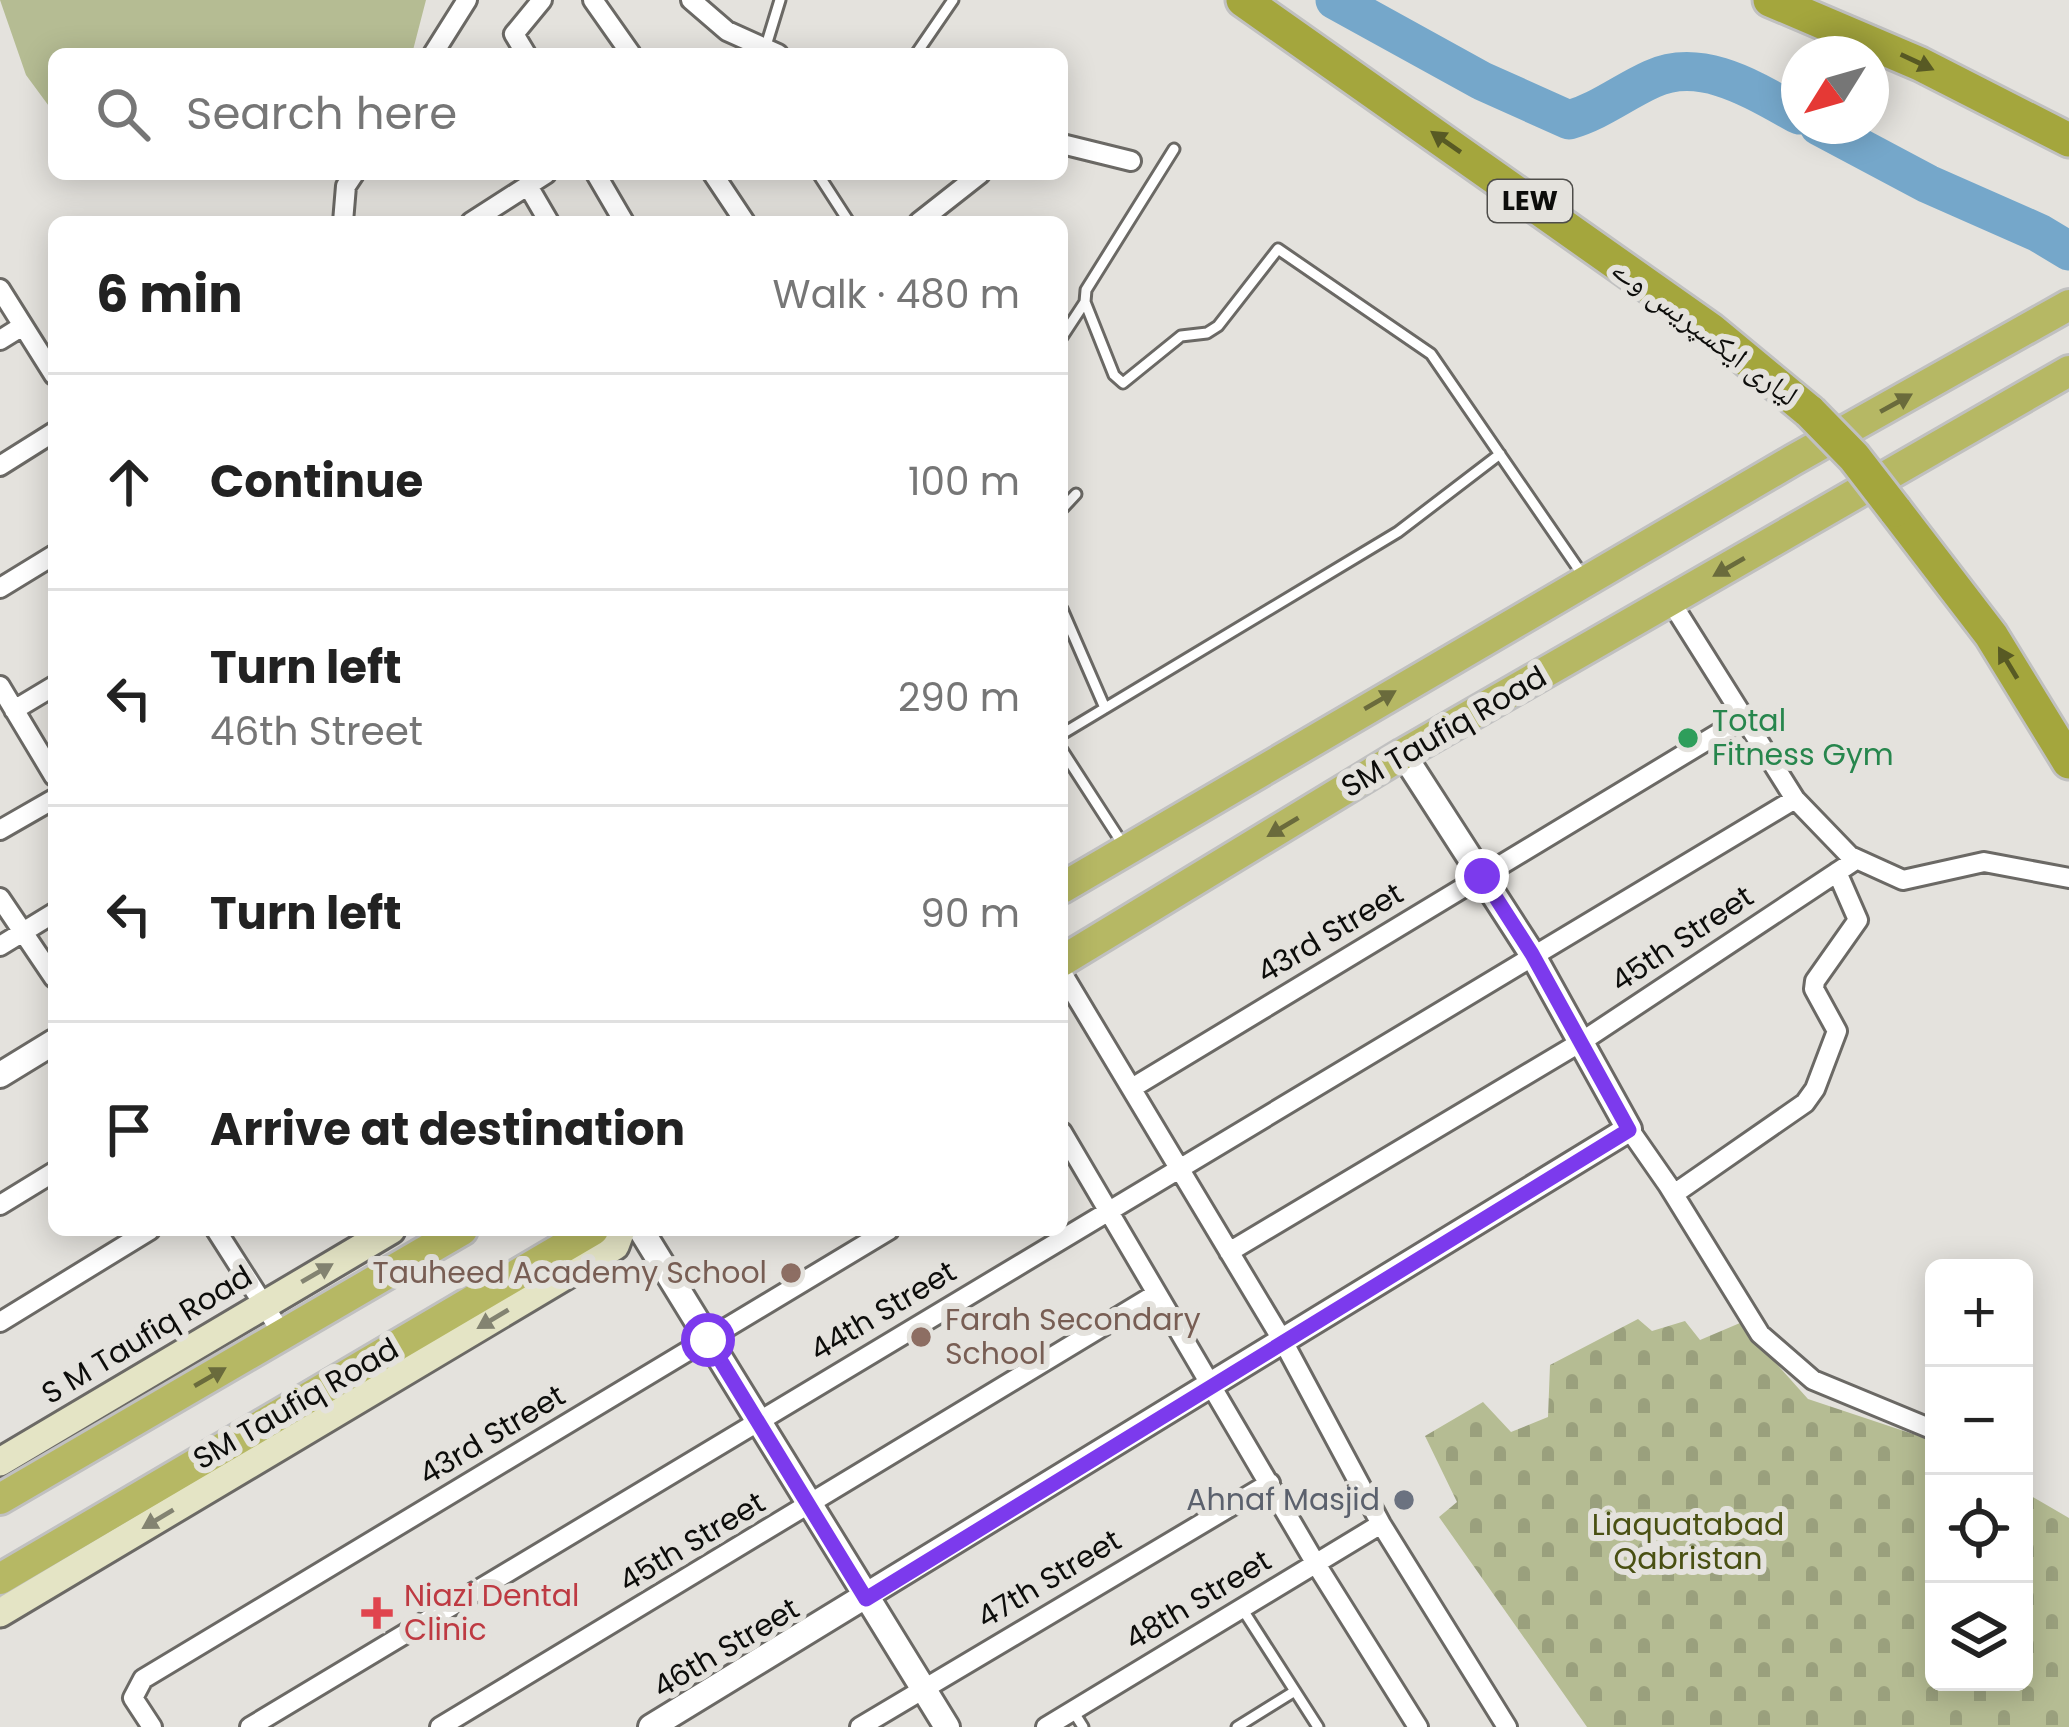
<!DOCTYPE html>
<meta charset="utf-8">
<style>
:root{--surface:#fff;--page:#f2f2f2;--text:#222;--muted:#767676;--line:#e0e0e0}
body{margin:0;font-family:Poppins,"Noto Naskh Arabic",sans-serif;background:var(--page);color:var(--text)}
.controls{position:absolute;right:36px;bottom:36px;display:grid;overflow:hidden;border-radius:18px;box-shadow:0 6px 30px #0003}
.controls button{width:108px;height:108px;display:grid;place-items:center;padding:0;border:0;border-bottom:3px solid var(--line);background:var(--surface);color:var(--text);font:60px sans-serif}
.compass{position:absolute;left:1781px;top:36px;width:108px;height:108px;border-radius:50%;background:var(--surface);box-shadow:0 6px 30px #0003;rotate:233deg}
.stop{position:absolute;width:36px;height:36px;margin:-27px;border:9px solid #7c3aed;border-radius:50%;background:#fff}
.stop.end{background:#7c3aed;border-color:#fff;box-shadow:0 3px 12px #0008}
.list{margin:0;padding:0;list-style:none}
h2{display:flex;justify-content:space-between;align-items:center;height:156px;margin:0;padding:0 48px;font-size:51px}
h2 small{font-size:39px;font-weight:400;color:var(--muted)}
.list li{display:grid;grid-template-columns:78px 1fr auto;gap:36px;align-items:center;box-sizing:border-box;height:216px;padding:0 48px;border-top:3px solid var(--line)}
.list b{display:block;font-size:45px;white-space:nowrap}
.list p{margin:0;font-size:39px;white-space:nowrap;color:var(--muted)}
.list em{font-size:39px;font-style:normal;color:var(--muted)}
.icon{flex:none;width:66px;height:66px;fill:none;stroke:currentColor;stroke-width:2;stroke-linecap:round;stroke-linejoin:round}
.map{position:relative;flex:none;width:2069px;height:1727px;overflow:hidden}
.search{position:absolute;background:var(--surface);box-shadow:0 6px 30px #0003;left:48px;top:48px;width:1020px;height:132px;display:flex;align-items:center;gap:30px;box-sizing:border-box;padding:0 42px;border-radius:18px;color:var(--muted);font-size:45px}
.panel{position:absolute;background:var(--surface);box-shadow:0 6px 30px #0003;left:48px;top:216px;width:1020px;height:1020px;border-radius:18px}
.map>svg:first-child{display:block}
.grass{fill:#b5bc93}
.cemetery{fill:url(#cemetery-stones)}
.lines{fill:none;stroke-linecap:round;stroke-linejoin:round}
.river{stroke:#75a7ca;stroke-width:39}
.service-casing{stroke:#6b6965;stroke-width:15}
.minor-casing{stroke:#6b6965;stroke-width:24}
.tertiary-casing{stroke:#6b6965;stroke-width:30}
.secondary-casing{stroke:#6b6965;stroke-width:33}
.trunk-casing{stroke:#c0c0c0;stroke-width:36}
.motorway-casing{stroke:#c0c0c0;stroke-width:39}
.service{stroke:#fff;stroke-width:9}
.minor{stroke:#fff;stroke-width:18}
.tertiary{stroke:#fff;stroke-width:24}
.secondary{stroke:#e4e4c5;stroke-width:27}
.trunk{stroke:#b6b864;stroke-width:30}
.motorway{stroke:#a4a63d;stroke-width:33}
.motorway-bridge-casing{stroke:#c0c0c0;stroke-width:39;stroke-linecap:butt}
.motorway-bridge{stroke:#a4a63d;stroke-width:33}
.oneway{fill:#585a24}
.oneway2{fill:#6a6b3c}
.oneway3{fill:#838371}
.route{stroke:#7c3aed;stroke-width:15}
.leisure-dot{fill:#2e9e5b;stroke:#e4e2dd;stroke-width:4.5}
.education-dot{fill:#8d6e63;stroke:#e4e2dd;stroke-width:4.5}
.worship-dot{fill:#6b7280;stroke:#e4e2dd;stroke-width:4.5}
.health-dot{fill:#e0444e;stroke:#e4e2dd;stroke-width:4.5}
.labels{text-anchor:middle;stroke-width:12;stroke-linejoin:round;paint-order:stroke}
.shield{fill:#e4e2dd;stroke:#4e4d4a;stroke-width:3}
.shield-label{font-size:27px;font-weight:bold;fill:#0d0d0b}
.street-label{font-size:30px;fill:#0d0d0b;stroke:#e4e2dd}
.leisure-label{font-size:30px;fill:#27864d;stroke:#e4e2dd;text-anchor:start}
.education-label{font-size:30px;fill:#785e54;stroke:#e4e2dd;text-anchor:end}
.worship-label{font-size:30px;fill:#5b616d;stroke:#e4e2dd;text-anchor:end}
.park-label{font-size:30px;fill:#495012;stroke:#e4e2dd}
.health-label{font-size:30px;fill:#be3a42;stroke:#e4e2dd;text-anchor:start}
</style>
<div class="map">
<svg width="2069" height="1727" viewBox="0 0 2069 1727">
<defs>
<pattern id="cemetery-stones" width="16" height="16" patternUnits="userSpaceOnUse" patternTransform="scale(3)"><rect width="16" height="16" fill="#b5bc93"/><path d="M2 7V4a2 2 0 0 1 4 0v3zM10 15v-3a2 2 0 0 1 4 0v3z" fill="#9aa07d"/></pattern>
</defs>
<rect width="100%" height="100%" fill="#e4e2dd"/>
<path class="grass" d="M0,0H426L412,54H54V113L26,75Z"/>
<path class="cemetery" d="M1638,1319L1652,1331L1685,1321L1700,1340L1740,1323L1808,1399L1934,1441V1682H2024V1492L2069,1518V1727H1587L1439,1517L1457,1502L1425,1436L1483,1402L1511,1432L1548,1417L1550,1365Z"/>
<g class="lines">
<path class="river" d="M1335,0L1482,81L1569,120C1600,111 1623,92 1652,79C1702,56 1755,91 1799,115
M1819,126L1928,184L2039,233L2069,251"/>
<defs>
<path id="service" d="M765,49L780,0
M916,54L953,0
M818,174L849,222
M1085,302L1114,375L1123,383L1181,336L1207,333L1218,326L1278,249L1431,354L1584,577
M1062,337L1085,302L1086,290L1174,149
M1062,509L1076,494
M1062,609L1105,708
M1062,734L1398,532L1500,454
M1062,750L1124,846
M1243,1610L1318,1727
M1073,1711L1083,1727
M1237,1727L1295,1691"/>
<path id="minor" d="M593,0L631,54
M691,0L727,31L778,54
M433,54L467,0
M526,54L514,34L542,0
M1062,144L1131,161
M596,174L624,222
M713,174L745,222
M528,186L549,222
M343,222L346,186L354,174
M471,222L546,174
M919,222L980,174
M0,289L54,375
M0,340L21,327
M0,466L54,432
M0,588L54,555
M1671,602L1795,799L1850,856L1903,880L1984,862L2069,878
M0,686L54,776
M14,710L54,686
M0,830L54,799
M0,898L54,978
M0,946L54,913
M1062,973L1284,1343L1381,1524L1507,1727
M1132,1088L1744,718
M1629,1129L1668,1185L1760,1334L1813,1380L1934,1430
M1062,1132L1316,1564L1418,1727
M1674,1194L1805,1103L1815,1089L1837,1031L1814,989L1815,981L1858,920L1837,872
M0,1205L54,1172
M216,1230L283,1335
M1229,1252L1581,1042L1857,859
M0,1322L150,1230
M152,1727L133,1698L143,1679L889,1230
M250,1727L1795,799
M440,1727L1156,1294
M860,1727L1270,1483
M1046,1727L1381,1524"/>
<path id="tertiary" d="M0,1075L54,1042
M641,1230L947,1727
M651,1727L1629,1129L1532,954L1403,754"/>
<path id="secondary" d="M0,1462L391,1230
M0,1613L615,1246L621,1230"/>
<path id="trunk" d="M1062,888L1793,460L2069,305
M1062,961L1403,754L2069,371
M0,1499L462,1230
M0,1579L593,1230"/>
<path id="motorway" d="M1243,0L1711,330L1810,412
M1770,0L1920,64L2069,140
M1895,510L1991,635L2069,762"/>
</defs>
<use href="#service" class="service-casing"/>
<use href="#minor" class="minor-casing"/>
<use href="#tertiary" class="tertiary-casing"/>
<use href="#secondary" class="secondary-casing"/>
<use href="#trunk" class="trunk-casing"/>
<use href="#motorway" class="motorway-casing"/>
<use href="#service" class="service"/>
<use href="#minor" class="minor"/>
<use href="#tertiary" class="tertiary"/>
<use href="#secondary" class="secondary"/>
<use href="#trunk" class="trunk"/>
<use href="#motorway" class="motorway"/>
<defs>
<path id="motorway-bridge" d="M1810,412L1854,457L1895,510"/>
</defs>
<use href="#motorway-bridge" class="motorway-bridge-casing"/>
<use href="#motorway-bridge" class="motorway-bridge"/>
</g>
<defs><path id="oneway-solid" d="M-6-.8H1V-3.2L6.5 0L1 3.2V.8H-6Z" transform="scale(3)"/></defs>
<g class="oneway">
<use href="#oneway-solid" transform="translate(1917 62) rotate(25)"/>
<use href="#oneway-solid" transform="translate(1446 142) rotate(-145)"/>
<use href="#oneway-solid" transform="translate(2008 663) rotate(-121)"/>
</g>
<g class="oneway2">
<use href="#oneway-solid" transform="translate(1896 403) rotate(-29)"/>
<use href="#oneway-solid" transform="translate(1729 567) rotate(150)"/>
<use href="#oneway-solid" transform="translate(1380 700) rotate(-30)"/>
<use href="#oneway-solid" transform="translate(1283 827) rotate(149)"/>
<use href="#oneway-solid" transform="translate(210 1377) rotate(-30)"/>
</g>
<g class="oneway3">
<use href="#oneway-solid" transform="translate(317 1273) rotate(-30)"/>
<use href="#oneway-solid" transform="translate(493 1319) rotate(149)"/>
<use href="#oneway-solid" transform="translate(158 1519) rotate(149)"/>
</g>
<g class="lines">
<path class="route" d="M708,1340L866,1599L1629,1130L1532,954L1482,876"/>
</g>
<circle class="leisure-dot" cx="1688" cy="738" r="12"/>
<g class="education-dot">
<circle cx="791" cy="1273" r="12"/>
<circle cx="921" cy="1337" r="12"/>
</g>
<circle class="worship-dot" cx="1404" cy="1500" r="12"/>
<path class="health-dot" d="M371 1595h12v12h12v12h-12v12h-12v-12h-12v-12h12z"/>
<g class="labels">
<rect class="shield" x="1488" y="180" width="84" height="42" rx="9"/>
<g class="shield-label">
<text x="1530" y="210">LEW</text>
</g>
<g class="street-label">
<text transform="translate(1705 332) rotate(37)" y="10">لیاری ایکسپریس وے</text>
<text transform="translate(1444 732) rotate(-30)" y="10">SM Taufiq Road</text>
<text transform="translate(1330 933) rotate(-31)" y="10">43rd Street</text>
<text transform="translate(1682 939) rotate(-34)" y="10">45th Street</text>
<text transform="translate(883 1311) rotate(-31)" y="10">44th Street</text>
<text transform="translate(147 1335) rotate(-31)" y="10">S M Taufiq Road</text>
<text transform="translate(296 1404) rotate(-30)" y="10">SM Taufiq Road</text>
<text transform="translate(492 1435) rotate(-31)" y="10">43rd Street</text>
<text transform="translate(692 1542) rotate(-31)" y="10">45th Street</text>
<text transform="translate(1049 1579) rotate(-31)" y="10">47th Street</text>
<text transform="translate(1198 1600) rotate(-31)" y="10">48th Street</text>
<text transform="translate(726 1648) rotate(-31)" y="10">46th Street</text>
</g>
<g class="leisure-label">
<text x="1712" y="731">Total<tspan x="1712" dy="34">Fitness Gym</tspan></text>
</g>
<g class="education-label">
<text x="767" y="1283">Tauheed Academy School</text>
<text x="945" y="1330" text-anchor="start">Farah Secondary<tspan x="945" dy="34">School</tspan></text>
</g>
<g class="worship-label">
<text x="1380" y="1510">Ahnaf Masjid</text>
</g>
<g class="park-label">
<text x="1688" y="1535">Liaquatabad<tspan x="1688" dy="34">Qabristan</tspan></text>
</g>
<g class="health-label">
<text x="404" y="1606">Niazi Dental<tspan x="404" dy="34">Clinic</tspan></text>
</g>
</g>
</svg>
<div class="controls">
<button>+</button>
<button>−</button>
<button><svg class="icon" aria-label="locate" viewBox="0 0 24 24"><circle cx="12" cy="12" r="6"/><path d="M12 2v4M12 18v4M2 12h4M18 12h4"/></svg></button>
<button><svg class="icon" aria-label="layers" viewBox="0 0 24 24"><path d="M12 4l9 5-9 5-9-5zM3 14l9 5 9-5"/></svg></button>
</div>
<svg class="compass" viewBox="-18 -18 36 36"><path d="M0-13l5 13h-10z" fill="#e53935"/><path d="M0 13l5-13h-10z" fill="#767676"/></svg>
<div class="stop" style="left:708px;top:1340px"></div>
<div class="stop end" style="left:1482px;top:876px"></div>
<div class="search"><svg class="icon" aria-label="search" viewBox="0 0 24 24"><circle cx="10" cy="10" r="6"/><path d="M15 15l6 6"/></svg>Search here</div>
<section class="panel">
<h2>6 min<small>Walk · 480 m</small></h2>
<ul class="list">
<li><svg class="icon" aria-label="ahead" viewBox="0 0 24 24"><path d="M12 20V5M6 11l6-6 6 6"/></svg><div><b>Continue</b></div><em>100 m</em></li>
<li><svg class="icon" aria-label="left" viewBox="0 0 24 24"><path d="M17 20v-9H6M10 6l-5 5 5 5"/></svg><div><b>Turn left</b><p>46th Street</p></div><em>290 m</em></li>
<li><svg class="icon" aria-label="left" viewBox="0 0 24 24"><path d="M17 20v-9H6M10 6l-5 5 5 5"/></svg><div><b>Turn left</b></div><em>90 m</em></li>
<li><svg class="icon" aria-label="arrive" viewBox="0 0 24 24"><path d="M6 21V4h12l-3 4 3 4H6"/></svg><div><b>Arrive at destination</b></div></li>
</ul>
</section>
</div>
